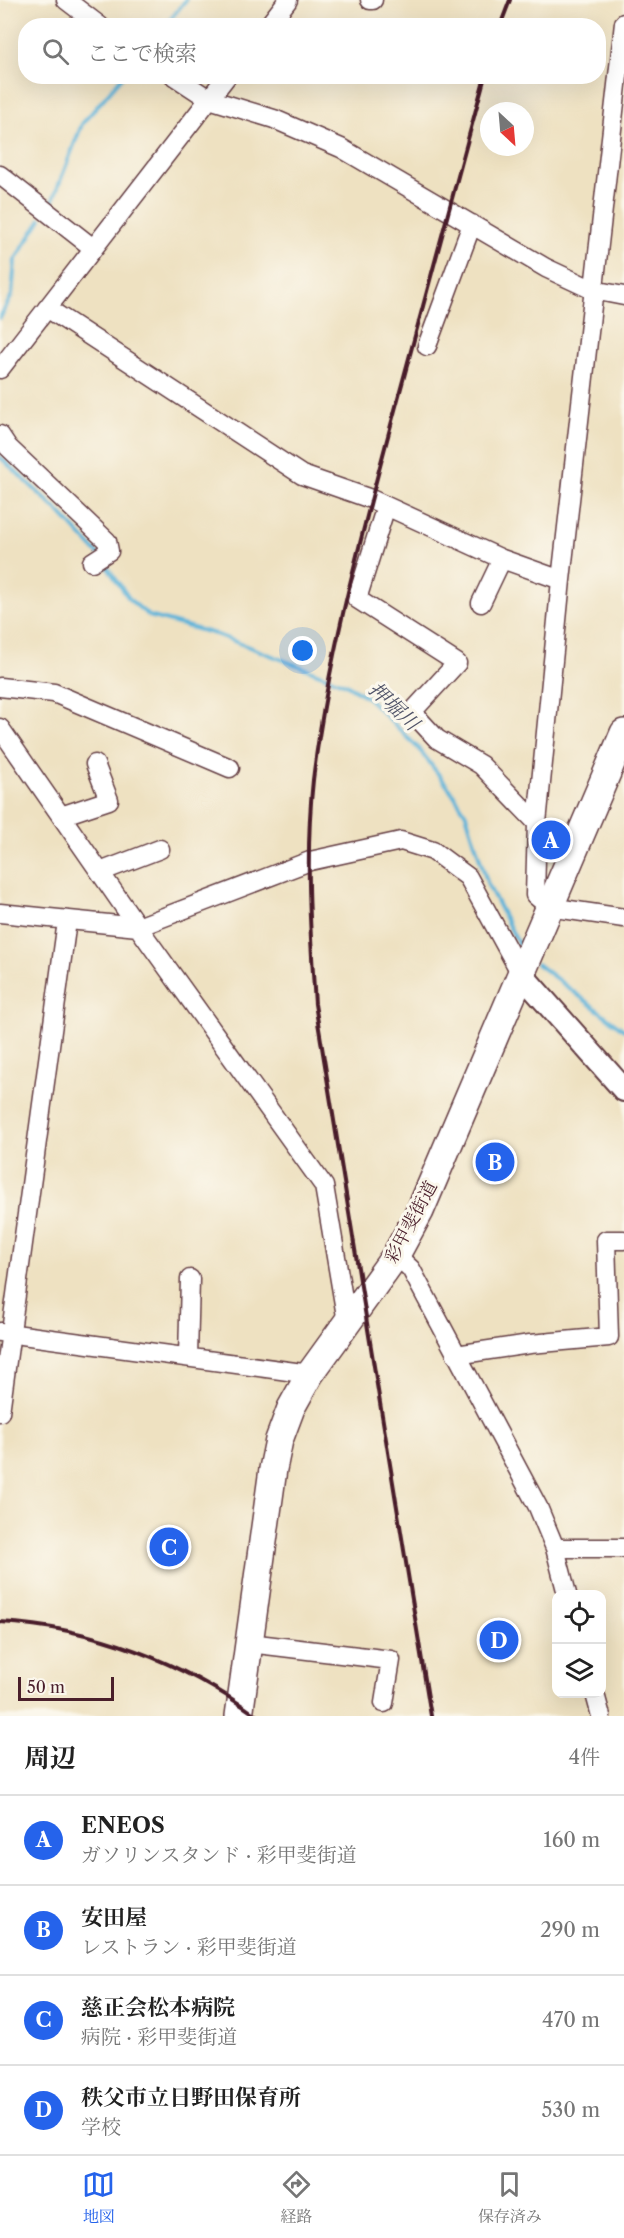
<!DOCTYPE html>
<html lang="ja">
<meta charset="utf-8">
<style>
:root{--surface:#fff;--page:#f2f2f2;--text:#222;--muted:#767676;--line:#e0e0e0;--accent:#2563eb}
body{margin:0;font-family:"Libre Caslon Text","Noto Serif JP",serif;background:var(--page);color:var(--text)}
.controls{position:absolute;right:18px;bottom:18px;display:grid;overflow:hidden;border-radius:12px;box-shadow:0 6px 24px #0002}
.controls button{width:54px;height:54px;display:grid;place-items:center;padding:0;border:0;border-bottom:2px solid var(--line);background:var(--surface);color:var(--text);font:30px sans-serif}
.compass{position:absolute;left:480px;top:102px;width:54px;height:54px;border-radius:50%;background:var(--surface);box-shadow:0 6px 24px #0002;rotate:154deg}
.scale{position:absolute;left:18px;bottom:15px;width:96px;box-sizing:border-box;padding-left:6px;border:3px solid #4a1f2b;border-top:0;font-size:16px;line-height:21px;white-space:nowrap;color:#4a1f2b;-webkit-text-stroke:4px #fbf7ec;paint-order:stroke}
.you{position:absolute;left:303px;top:651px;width:21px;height:21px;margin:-15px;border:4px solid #fff;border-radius:50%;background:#1a73e8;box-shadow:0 0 0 9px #1a73e833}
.badge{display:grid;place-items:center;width:39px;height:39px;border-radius:50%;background:var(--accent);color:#fff;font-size:20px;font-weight:700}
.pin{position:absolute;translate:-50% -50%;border:3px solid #fff;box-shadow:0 2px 6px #0006}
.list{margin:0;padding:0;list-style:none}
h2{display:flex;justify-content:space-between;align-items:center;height:78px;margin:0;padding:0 24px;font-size:26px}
h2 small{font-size:20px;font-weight:400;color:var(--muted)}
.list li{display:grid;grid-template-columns:39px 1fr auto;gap:18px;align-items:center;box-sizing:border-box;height:90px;padding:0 24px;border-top:2px solid var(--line)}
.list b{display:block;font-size:22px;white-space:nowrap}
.list p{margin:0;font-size:20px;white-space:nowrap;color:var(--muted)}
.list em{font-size:20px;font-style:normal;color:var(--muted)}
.icon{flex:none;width:33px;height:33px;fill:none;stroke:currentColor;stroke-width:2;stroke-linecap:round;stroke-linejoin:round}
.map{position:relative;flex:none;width:624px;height:1716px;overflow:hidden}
.search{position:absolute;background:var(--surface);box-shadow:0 6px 24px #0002;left:18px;right:18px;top:18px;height:66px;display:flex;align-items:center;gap:15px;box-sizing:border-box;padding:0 21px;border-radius:24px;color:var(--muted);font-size:22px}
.sheet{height:438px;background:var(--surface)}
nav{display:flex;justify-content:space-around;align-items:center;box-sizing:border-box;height:84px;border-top:2px solid var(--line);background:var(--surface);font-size:16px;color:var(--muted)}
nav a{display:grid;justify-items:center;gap:3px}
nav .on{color:var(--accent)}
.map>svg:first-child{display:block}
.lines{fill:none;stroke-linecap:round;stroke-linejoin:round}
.stream{stroke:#5cb3d9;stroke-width:4}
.minor-casing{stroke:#633c42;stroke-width:21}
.major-casing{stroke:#633c42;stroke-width:26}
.highway-casing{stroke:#633c42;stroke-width:30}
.minor{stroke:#fff;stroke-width:18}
.major{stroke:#fff;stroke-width:22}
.highway{stroke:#fff;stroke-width:27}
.rail{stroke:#4a1f2b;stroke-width:4}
.labels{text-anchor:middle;stroke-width:6;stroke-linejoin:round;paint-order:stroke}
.street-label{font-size:18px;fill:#4a1f2b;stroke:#fbf7ec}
.water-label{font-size:20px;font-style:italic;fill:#505368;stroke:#fbf7ec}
</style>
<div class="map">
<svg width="624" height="1716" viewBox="0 0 624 1716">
<rect width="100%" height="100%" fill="#fbf7ec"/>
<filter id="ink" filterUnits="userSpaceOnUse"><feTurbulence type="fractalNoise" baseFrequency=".0167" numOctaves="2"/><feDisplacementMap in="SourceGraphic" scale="12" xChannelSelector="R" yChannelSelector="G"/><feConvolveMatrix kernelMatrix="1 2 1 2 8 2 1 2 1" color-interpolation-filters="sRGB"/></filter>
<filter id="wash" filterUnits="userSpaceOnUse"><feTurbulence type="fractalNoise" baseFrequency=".008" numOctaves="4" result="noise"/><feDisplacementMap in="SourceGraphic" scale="24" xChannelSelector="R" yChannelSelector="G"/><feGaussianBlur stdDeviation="1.35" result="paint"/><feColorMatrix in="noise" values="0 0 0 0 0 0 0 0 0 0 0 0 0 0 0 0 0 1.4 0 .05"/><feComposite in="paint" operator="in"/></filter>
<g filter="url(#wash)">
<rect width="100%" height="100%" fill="#eee1c1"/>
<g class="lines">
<path class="stream" d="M165,26L186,0
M51,205L82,124L123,76
M0,318L12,295L15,260L41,219
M0,457L58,511L98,554
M104,562L130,600L149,616L215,634L346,684L368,698L419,749L452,792L466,814L488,885L521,949
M537,964L624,1030"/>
</g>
</g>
<g filter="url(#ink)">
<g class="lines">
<defs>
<path id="minor" d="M66,0L100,26
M370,0H373
M624,23L561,580L537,823L535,895L549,907L624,918
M268,26L288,0
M174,76L209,99L274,119L341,148L546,268L593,290L624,296
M0,175L93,248
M47,308L302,475L371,499L502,559L561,580
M427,346L472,224
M0,369L227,76
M0,435L8,447L107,541L109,551L92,562
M386,506L357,599L457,663L412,712L437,739L481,765L537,823
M481,603L502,559
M0,687L54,693L230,768
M0,728L138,927L324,1186L347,1322
M61,816L109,800L95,764
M100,872L160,849
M0,913L138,927L310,861L401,841L433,851L468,877L521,974
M396,1255L411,1269L538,1507L555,1548L567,1594
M0,1332L310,1374
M456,1355L530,1344L609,1337L606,1240H624
M188,1357L190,1279
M0,1412L67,921
M555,1548H624
M249,1643L391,1660L384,1703
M595,1694L601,1716"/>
<path id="major" d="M521,974L624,1090"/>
<path id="highway" d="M239,1716L273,1469L279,1440L291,1408L310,1374L396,1255L420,1211L624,733"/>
</defs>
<use href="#minor" class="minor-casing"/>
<use href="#major" class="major-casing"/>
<use href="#highway" class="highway-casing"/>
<use href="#minor" class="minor"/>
<use href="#major" class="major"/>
<use href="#highway" class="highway"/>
<path class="rail" d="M500,26L510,0
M0,1622C93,1627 182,1662 257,1716
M431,1716L315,1004C310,930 305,854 313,780C327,664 358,549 388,436C420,316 452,196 485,76"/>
</g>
</g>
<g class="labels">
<g class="street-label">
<text transform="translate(411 1222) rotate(-62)" y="6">彩甲斐街道</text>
</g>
<g class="water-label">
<text transform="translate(394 706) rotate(43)" y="7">押堀川</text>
</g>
</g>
</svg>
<div class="controls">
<button><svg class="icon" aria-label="locate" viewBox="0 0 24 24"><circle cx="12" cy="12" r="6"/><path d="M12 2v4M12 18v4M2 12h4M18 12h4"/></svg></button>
<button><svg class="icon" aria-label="layers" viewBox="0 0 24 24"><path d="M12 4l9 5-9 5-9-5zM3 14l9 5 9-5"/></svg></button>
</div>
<svg class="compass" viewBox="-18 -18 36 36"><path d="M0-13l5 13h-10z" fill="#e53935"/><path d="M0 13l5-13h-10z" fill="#767676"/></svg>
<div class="scale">50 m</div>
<div class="you"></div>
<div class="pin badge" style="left:551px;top:840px">A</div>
<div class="pin badge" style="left:495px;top:1162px">B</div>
<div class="pin badge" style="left:169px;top:1547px">C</div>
<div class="pin badge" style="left:499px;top:1640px">D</div>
<div class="search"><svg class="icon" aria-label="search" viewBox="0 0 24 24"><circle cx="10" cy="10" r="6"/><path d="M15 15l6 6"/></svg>ここで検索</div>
</div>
<section class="sheet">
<h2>周辺<small>4件</small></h2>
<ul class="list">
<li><span class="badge">A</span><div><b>ENEOS</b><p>ガソリンスタンド · 彩甲斐街道</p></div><em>160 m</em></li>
<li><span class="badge">B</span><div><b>安田屋</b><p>レストラン · 彩甲斐街道</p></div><em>290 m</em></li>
<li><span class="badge">C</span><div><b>慈正会松本病院</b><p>病院 · 彩甲斐街道</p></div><em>470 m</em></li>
<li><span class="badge">D</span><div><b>秩父市立日野田保育所</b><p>学校</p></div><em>530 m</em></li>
</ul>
</section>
<nav>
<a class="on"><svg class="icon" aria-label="map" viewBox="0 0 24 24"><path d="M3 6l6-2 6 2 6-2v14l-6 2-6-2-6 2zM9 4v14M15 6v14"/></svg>地図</a>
<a><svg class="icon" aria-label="directions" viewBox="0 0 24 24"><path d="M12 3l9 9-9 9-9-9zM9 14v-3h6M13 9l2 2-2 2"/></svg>経路</a>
<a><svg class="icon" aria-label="saved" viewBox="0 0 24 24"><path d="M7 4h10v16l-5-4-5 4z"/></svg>保存済み</a>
</nav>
